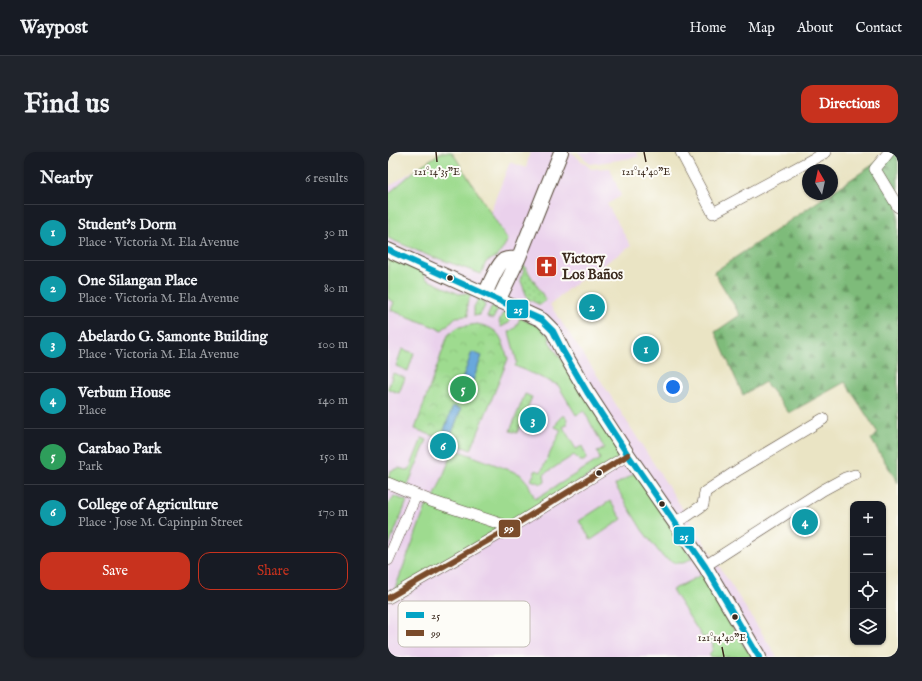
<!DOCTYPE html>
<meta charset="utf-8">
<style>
:root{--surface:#171b24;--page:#20242c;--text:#f1f3f6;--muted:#9ea1a6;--line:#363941;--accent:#c8321e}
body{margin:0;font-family:"IM FELL English",serif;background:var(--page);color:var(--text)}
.controls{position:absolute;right:12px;bottom:12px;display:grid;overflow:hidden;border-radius:8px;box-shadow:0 1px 3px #0004}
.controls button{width:36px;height:36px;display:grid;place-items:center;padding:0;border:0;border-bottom:1px solid var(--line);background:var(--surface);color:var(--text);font:20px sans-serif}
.compass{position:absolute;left:414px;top:12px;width:36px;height:36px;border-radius:50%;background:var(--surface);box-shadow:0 1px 3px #0004;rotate:351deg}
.you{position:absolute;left:285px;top:235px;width:14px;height:14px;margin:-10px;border:3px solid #fff;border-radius:50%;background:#1a73e8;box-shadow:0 0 0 6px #1a73e833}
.badge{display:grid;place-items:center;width:26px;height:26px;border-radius:50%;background:var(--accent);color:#fff;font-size:13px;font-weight:700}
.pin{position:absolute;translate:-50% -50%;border:2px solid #fff;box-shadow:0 1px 4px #0006}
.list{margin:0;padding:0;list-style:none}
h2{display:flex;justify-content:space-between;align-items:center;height:52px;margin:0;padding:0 16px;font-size:17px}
h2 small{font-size:13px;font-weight:400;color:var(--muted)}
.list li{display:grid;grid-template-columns:26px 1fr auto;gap:12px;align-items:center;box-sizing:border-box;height:56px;padding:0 16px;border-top:1px solid var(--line)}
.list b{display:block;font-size:15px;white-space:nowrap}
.list p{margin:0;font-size:13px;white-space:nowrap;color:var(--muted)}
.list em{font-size:13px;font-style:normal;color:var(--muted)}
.actions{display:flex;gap:8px;padding:12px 16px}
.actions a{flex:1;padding:9px 0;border:1px solid var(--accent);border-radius:12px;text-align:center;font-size:14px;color:var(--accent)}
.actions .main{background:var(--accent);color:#fff}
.icon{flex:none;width:22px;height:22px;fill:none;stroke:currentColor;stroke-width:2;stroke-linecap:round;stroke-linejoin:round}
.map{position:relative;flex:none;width:510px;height:505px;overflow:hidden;border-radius:12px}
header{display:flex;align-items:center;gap:24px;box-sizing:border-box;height:56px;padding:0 20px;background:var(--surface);border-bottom:1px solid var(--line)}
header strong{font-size:19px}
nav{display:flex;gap:22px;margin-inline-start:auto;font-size:14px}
.intro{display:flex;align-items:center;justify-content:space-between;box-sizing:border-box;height:96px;padding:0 24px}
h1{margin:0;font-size:28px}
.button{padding:10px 18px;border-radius:12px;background:var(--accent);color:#fff;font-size:14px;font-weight:700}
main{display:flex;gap:24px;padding:0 24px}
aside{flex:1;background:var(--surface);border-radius:12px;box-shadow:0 1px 3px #0004}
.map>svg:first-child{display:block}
.built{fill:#ead1ec}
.grass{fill:#9edb8f;stroke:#6c8256}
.forest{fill:url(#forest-firs);stroke:#5c724c}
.park{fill:url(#park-crowns);stroke:#6c8256}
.garden{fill:url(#garden-dots);stroke:#6c8256}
.water{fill:#69a8dc;stroke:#52697d}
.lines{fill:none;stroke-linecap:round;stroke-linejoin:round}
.minor-casing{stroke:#554637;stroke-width:12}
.major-casing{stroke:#554637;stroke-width:16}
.minor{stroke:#fff;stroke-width:11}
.major{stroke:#fff;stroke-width:14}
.bus-1-casing{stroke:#fdfcf7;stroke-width:9}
.bus-2-casing{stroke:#fdfcf7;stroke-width:9}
.bus-1{stroke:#03a3c5;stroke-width:6}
.bus-2{stroke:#7a4b2a;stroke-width:6}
.ticks{fill:none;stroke:#3b2a1e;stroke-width:1.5}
.bus-dot{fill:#3b2a1e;stroke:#fdfcf7;stroke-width:1.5}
.labels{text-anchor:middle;stroke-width:4;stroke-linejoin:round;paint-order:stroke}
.poi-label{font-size:14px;font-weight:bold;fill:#3b2a1e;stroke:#fdfcf7;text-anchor:start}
.key{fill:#fdfcf7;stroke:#c3bdb6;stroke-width:1}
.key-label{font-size:11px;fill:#3b2a1e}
.ticks-label{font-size:10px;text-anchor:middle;fill:#3b2a1e;stroke:#fdfcf7;stroke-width:4;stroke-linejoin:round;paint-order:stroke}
.line-badge{stroke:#fdfcf7;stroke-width:1.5}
.badge-label{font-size:11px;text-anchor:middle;font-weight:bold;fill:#fff}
</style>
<header>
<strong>Waypost</strong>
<nav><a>Home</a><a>Map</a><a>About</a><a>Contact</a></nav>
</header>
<div class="intro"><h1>Find us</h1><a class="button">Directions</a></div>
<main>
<aside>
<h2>Nearby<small>6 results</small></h2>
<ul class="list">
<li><span class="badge" style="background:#0f9aa8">1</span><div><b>Student's Dorm</b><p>Place · Victoria M. Ela Avenue</p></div><em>30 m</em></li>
<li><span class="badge" style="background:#0f9aa8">2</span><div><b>One Silangan Place</b><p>Place · Victoria M. Ela Avenue</p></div><em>80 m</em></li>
<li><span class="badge" style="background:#0f9aa8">3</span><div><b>Abelardo G. Samonte Building</b><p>Place · Victoria M. Ela Avenue</p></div><em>100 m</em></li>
<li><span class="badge" style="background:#0f9aa8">4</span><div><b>Verbum House</b><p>Place</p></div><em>140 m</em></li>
<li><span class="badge" style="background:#2e9e5b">5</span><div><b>Carabao Park</b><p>Park</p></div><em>150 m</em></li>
<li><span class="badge" style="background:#0f9aa8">6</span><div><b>College of Agriculture</b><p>Place · Jose M. Capinpin Street</p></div><em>170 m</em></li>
</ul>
<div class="actions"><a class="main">Save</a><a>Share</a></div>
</aside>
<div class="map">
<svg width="510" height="505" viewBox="0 0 510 505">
<defs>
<pattern id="forest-firs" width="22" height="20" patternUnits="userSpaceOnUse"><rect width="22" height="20" fill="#7ebb7a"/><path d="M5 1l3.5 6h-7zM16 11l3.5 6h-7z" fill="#689863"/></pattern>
<pattern id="park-crowns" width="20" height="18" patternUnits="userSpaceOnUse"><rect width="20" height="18" fill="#9edb8f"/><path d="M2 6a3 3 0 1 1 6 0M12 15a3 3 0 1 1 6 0" fill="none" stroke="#89bc7b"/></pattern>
<pattern id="garden-dots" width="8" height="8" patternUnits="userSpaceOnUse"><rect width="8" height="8" fill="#9edb8f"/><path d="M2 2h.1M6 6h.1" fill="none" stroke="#89bc7b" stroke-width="1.8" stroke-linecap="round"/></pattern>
</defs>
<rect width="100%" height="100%" fill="#fdfcf7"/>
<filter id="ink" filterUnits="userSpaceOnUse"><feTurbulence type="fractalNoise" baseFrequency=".025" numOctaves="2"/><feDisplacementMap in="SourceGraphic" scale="8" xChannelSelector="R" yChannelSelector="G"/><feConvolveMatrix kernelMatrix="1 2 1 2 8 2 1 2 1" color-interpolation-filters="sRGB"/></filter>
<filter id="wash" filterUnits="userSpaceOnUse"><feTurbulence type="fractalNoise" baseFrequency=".012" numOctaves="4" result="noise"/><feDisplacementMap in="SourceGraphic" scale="16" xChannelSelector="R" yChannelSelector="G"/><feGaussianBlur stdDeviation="0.9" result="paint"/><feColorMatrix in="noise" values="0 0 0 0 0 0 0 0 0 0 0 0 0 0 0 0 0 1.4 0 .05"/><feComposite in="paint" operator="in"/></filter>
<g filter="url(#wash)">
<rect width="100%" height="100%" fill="#eae4c4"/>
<path class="built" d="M54,0H64L102,60L122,10L138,16L142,0H183L203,17L222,16L233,44L219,52L243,94L181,136L162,153L213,229L389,505H0V35Z
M190,0H248L251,5L202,12Z"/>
<path class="grass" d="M54,0H64L120,88L110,104L98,110L93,122L49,106H46L0,86V42L31,15Z
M0,106L35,120L38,127L71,142L78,141L83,143L79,152L80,164L68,165L54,178L3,158L6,150L0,147Z
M132,166L152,175L162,185L161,189L237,302L5,442L39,352L46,346L66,297L132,322L140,331L147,347L212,307L209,300L216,296L196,259L188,263L170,233L127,214L129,210L121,180L128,175Z
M14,197L26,201L20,219L8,214Z
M5,221L17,226L11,241L0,237Z
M174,264H177L179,267V273L175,275L188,297L194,294L199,306L196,309H192L186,303L156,322L157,330L154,332L143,328L148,318L153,320L173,278L167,275L171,267Z
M34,286L39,288L19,335L0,328L2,319L11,316L21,319Z
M247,321L304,406L295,411H288L275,405L254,378L227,333Z
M6,344L19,349L0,396V352L4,348Z
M222,349L234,367L203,388L191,369Z
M315,422L333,448L331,452L356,494L369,505H323L321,502L324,499L325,493L320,484L315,486L284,438Z"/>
<path class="forest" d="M504,0H510V331L483,287L490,281L457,230L401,261L377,230L355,243L327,180L352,163L326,120L441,42H444V40Z"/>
<path class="park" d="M89,172C113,177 113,185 120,207L83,298L27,277L60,183L70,175Z"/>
<path class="garden" d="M134,110L158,148L152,153L140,147L132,127L136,118L132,116Z
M90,147L94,148L97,154L92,163L86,164V155Z
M104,154L110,157L105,167L99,165Z
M120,159L125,162L121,171L113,175L111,170L114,162Z
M137,242L144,245L129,281L122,279Z"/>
<path class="water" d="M84,200L94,204L83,234L73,230Z
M65,254L73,257L64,281L56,278Z"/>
</g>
<g filter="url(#ink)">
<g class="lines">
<defs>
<path id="minor" d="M293,0L325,61L438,0
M501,0L487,17L510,55
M0,331L43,349L122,375
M287,370L299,364L315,353L317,340L350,318L435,267
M0,408L28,343
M317,414L435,338L457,326L467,323
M0,446L117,379L240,303"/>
<path id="major" d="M0,98L154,168L165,179L175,199L199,240L240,303L317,414L371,505
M97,142C101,134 109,113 116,108C120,106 125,107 129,107
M110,149L131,105L173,0"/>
</defs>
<use href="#minor" class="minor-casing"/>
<use href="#major" class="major-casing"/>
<use href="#minor" class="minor"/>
<use href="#major" class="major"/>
<defs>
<path id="bus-1" d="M0,98L154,168L165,179L175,199L199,240L240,303L317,414L371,505"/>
<path id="bus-2" d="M0,446L117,379L240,303"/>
</defs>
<use href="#bus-1" class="bus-1-casing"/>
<use href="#bus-2" class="bus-2-casing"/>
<use href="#bus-1" class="bus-1"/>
<use href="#bus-2" class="bus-2"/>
</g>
</g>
<path class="ticks" d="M48,0L49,10M256,0L258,10M334,495L336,505"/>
<defs>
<symbol id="church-square" viewBox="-11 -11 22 22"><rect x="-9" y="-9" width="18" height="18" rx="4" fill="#c8321e" stroke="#fdfcf7"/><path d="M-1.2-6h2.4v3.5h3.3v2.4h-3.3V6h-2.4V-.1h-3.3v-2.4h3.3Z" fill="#fff"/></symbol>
</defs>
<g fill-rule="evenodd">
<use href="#church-square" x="146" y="102" width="25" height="25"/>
</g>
<g class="bus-dot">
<circle cx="62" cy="126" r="3.5"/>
<circle cx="211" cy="321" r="3.5"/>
<circle cx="274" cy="352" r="3.5"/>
<circle cx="347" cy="465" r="3.5"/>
</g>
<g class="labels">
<g class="poi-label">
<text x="174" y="111">Victory<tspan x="174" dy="16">Los Baños</tspan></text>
</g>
</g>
<rect x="10" y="449" width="132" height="46" rx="6" class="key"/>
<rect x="18" y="460" width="18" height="6" fill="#03a3c5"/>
<rect x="18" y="478" width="18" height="6" fill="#7a4b2a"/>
<g class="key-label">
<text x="43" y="467">25</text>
<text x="43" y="485">99</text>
</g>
<g class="ticks-label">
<text x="49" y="23">121°14'35"E</text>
<text x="258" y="23">121°14'40"E</text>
<text x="334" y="489">121°14'40"E</text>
</g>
<g class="line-badge">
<rect x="118" y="147" width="23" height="20" rx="4" fill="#03a3c5"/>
<rect x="110" y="367" width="23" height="19" rx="4" fill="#7a4b2a"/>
<rect x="285" y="374" width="22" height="19" rx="4" fill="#03a3c5"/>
</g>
<g class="badge-label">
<text x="130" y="161">25</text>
<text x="121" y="380">99</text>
<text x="296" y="388">25</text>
</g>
</svg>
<div class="controls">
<button>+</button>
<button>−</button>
<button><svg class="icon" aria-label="locate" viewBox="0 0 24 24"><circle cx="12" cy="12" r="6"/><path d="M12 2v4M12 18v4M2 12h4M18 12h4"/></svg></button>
<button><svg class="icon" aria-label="layers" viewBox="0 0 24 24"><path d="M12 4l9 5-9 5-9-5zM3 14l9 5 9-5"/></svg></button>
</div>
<svg class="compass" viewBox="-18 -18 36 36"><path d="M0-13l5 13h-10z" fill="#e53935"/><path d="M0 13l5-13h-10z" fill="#9ea1a6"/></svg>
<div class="you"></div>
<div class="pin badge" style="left:258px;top:197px;background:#0f9aa8">1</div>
<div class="pin badge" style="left:204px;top:155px;background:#0f9aa8">2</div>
<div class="pin badge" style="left:145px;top:268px;background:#0f9aa8">3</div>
<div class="pin badge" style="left:417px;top:370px;background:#0f9aa8">4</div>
<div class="pin badge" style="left:75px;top:237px;background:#2e9e5b">5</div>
<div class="pin badge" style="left:55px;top:294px;background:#0f9aa8">6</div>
</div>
</main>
